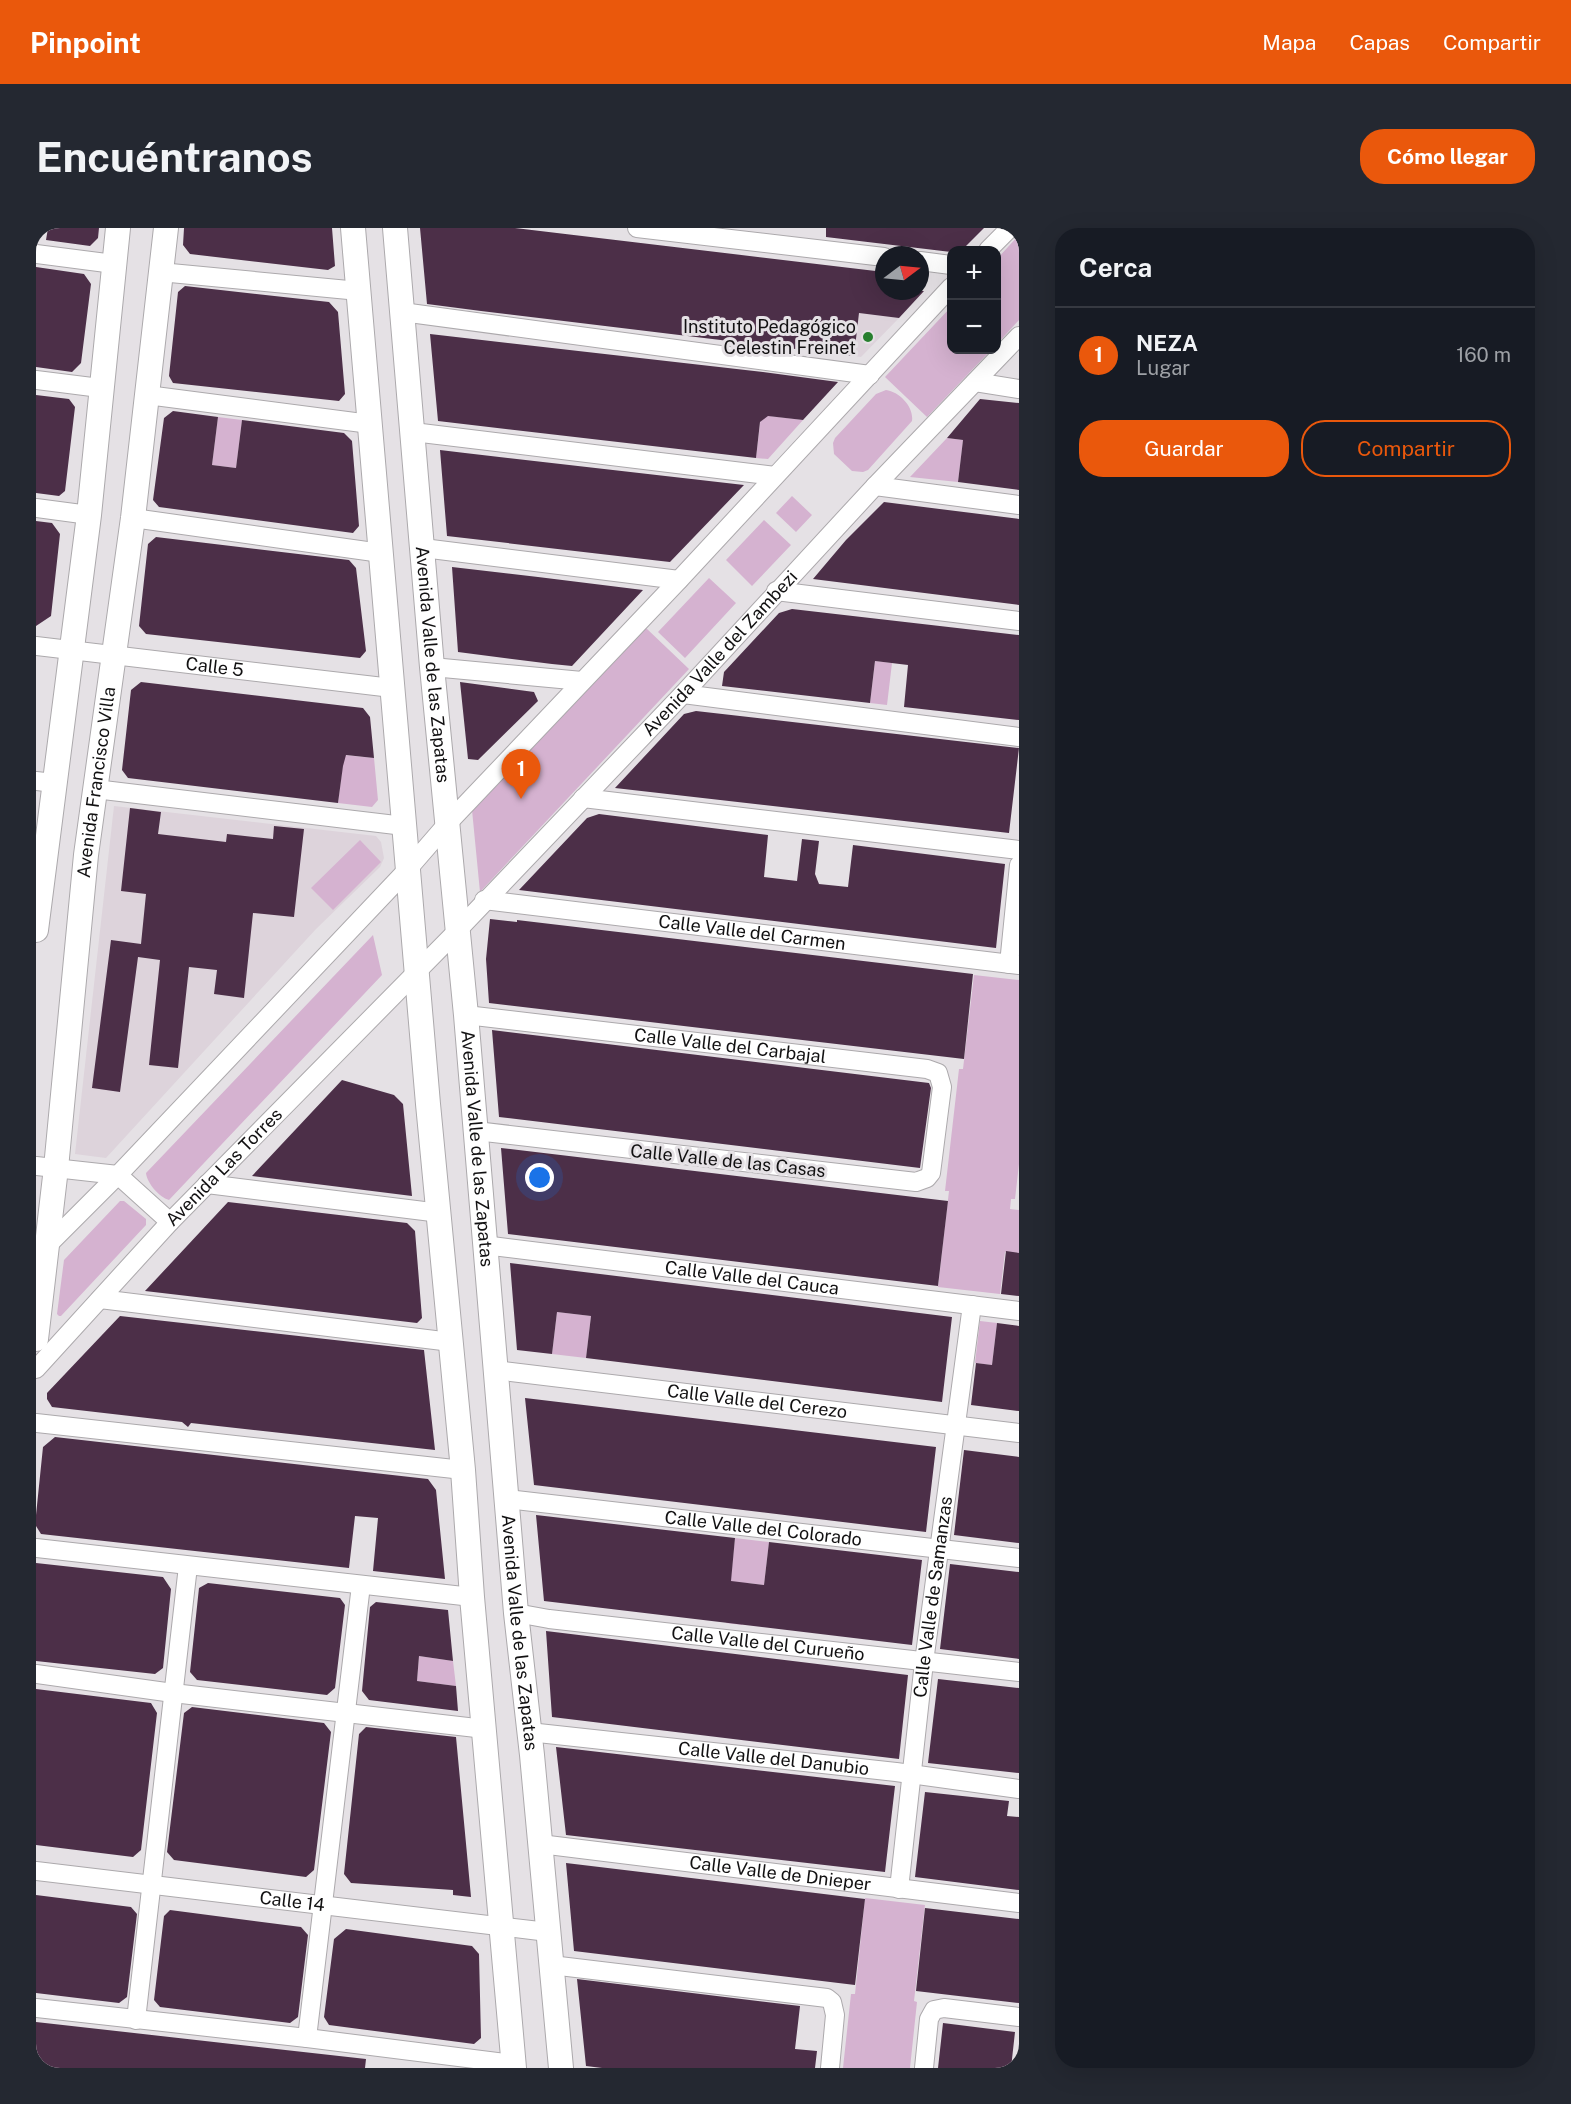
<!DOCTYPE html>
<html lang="es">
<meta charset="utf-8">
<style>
:root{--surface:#171b24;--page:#242831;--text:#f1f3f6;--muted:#9ea1a6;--line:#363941;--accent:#ea580c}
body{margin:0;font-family:"Public Sans",sans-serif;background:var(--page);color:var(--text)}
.controls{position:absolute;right:18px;top:18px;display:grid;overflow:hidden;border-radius:12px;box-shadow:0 6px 24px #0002}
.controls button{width:54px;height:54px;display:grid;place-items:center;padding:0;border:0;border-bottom:2px solid var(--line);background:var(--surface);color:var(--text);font:30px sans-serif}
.compass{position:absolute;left:839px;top:18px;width:54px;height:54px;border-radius:50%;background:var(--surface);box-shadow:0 6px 24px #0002;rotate:74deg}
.you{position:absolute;left:504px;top:950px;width:21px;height:21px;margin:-15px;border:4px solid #fff;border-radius:50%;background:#1a73e8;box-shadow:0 0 0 9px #1a73e833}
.badge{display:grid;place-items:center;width:39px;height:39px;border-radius:50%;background:var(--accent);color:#fff;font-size:20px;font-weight:700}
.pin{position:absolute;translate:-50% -50px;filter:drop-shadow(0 2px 3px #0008)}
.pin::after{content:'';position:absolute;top:32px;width:21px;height:18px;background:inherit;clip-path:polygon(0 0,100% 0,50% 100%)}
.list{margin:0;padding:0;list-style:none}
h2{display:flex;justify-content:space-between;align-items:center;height:78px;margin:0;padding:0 24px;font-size:26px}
h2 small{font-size:20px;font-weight:400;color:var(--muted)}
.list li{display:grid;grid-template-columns:39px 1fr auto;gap:18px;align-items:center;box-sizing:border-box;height:96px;padding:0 24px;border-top:2px solid var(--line)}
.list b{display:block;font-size:22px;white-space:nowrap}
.list p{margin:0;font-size:20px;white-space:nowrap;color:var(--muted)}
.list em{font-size:20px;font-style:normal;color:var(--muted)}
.actions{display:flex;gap:12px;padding:18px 24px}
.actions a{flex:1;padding:14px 0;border:2px solid var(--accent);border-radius:24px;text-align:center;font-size:21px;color:var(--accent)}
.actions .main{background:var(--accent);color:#fff}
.map{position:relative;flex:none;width:983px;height:1840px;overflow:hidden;border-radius:24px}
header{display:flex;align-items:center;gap:36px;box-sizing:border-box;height:84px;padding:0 30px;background:var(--accent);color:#fff}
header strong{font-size:28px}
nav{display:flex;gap:33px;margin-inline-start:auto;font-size:21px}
.intro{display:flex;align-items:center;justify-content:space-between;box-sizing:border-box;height:144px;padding:0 36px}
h1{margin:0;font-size:42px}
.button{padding:15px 27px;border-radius:24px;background:var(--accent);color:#fff;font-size:21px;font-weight:700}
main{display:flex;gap:36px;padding:0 36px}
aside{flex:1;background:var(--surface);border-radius:24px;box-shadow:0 6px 24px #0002}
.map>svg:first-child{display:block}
.built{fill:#ddd3db}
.green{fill:#d5b2d0}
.building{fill:#4c2f48}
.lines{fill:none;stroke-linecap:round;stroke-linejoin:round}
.minor-casing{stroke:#aca9ac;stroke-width:20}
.major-casing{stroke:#aca9ac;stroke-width:26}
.minor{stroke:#fff;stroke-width:18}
.major{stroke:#fff;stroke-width:24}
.poi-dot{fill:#277f2e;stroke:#e5e1e5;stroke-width:2}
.labels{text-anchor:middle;stroke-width:6;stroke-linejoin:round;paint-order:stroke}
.poi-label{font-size:18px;fill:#121112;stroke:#e5e1e5;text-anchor:end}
.street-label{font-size:18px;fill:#121112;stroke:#e5e1e5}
</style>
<header>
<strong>Pinpoint</strong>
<nav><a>Mapa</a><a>Capas</a><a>Compartir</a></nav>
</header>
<div class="intro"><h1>Encuéntranos</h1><a class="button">Cómo llegar</a></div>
<main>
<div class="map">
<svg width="983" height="1840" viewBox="0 0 983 1840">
<rect width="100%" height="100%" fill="#e5e1e5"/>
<path class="built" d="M823,85L863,90L825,129L818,128Z
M78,578L340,608L345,614L348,630L344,639L280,701L70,930L39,926Z"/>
<path class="green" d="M983,7V92L961,116V31Z
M915,79V122H955L891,189L849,149Z
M850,162C864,164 878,179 876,193L832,242L827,244L816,243L798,226L797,215L799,210L840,166Z
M725,187L767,192L732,231L720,230Z
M182,189L206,192L200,240L176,237Z
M911,210L927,212L922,254L874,249Z
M756,268L776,287L760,304L740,285Z
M728,292L755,317L716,358L690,332Z
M673,350L700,375L649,430L622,404Z
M610,400L653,441L444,664L436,582Z
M839,433L856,435L851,477L834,475Z
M308,527L338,530L342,572L336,579L302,575Z
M324,612L345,634L297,682L275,660Z
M337,707L346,747L133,972C123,969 111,955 110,945Z
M938,747L983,752V936L979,971H975L974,981L983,982V1025L969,1024L964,1066L902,1059L913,963H909L923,841H927Z
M84,973H88L110,991V997L25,1088H23L21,1086L28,1032Z
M521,1084L555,1088L550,1130L516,1126Z
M944,1093L961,1095L956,1137L939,1135Z
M699,1310L733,1314L728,1357L712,1355L706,1397L690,1395Z
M383,1428L417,1433L420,1458L381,1453Z
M829,1670L889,1677L878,1773L881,1774L874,1840H807L815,1766H819Z"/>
<path class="building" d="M12,0H63L62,10L54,18L10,12Z
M148,0H296L299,38L292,42L154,26L147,17Z
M384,0H479L848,44V63H888L863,90L823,85L818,128L445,83L391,76Z
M790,0H948L926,22L915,24L790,9Z
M0,39L48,46L55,56L45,135L36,144L0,139Z
M149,58L293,74L302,84L309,166L303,173L137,155L133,148L142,64Z
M394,106L727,144L802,154L767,192L732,188L724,194L720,230L402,193Z
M0,167L33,171L39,179L29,263L23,268L0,265Z
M944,171L983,175V262L922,254L927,212L911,210Z
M137,183L182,189L176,237L200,240L206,192L308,205L316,213L323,298L317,305L123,279L117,272L128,190Z
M404,222L429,225L708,257L634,334L625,333L411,308Z
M848,274L983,291V377L777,351L810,312Z
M0,293L16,295L24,306L15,388L0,398Z
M120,309L313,332L320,340L330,423L324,430L110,406L103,398L112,316Z
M416,339L502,349L607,362L536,438L516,436L422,424Z
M756,381L983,407V492L868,479L872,437L839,433L834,475L686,458L688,444L743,385Z
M105,454L327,480L334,489L338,530L310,527L307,538L302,575L92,550L86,542L95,462Z
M424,454L498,464L502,473L442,532L432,531Z
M660,483L983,520L973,605L579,560L648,486Z
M94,580L125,584L122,606L190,614L191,606L237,611L238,598L268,601L258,689L217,685L208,770L178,766L181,742L153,739L142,840L113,837L124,732L102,729L84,864L56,860L75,712L105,716L110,666L85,663Z
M563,586L732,607L728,649L761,653L766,611L783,613L779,646L783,656L812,659L817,617L969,636L960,720L483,662L551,590Z
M454,691L481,694V692L937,746L928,831L453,775L450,731Z
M456,802L893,855L895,860L884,940L463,889Z
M306,852L358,867L367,876L376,968L216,948Z
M465,920L912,973L902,1058L472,1006Z
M192,974L371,995L379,1003L386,1090L381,1095L109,1063Z
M970,1023L983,1025V1068L965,1066Z
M474,1035L916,1089L906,1174L550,1130L555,1088L521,1084L516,1126L481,1122Z
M84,1088L388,1122L399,1222L155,1195L152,1199L146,1194L16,1179L11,1171V1165Z
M961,1095L983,1098V1183L935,1177L940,1135L956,1137Z
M489,1170L900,1219L890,1304L498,1257Z
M19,1209L392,1251L400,1262L409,1351L337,1343L342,1290L319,1288L313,1340L5,1306L0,1298V1287L7,1219Z
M928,1222L983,1229V1315L918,1307Z
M500,1287L699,1310L695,1353L728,1357L733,1314L886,1332L876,1417L508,1373Z
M0,1335L127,1349L135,1361L127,1440L119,1446L0,1433Z
M914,1336L983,1344V1431L904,1421Z
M172,1355L304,1370L309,1377L299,1460L291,1467L161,1452L154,1444L163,1360Z
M340,1374L412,1382L417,1433L383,1428L381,1453L420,1458L422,1483L333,1472L326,1463L334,1379Z
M510,1403L872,1447L863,1531L516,1489Z
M902,1451L983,1460V1545L892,1535Z
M0,1461L115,1475L121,1485L105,1622L97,1629L0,1617Z
M156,1479L288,1495L295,1504L278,1642L270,1649L138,1632L131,1624L148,1485Z
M330,1499L420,1509L435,1669L417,1667V1662L315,1655L308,1646L323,1506Z
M520,1519L859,1558L849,1644L530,1607Z
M889,1564L973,1573L971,1588L983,1589V1662L879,1649Z
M530,1635L829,1671L819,1757L538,1723Z
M0,1667L95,1679L101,1686L91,1769L83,1775L0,1765Z
M889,1680L983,1691V1775L880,1763Z
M134,1682L265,1699L272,1707L262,1789L254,1795L124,1779L118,1772L128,1688Z
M310,1701L436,1718L443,1726L445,1810L438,1816L293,1797L288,1789L298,1711Z
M541,1751L764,1778L759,1821L781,1823L779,1840H566L550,1838Z
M0,1794L330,1831L329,1840H0Z
M907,1795L979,1804L975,1840H902Z"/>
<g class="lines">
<defs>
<g id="minor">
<path d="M601,0L848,29"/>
<path d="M952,22L974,0"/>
<path d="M0,26L78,36"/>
<path d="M884,33L915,37"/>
<path d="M124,44L323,63"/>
<path d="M366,84L834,147"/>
<path d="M0,152L64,160"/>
<path d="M939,154L983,161"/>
<path d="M111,167L334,196"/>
<path d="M377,204L739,248"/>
<path d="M839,258L983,277"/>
<path d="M0,280L53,287"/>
<path d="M97,290L345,325"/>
<path d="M387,320L643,352"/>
<path d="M740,363L983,393"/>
<path id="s1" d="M0,418L356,460"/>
<path d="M396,439L546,453"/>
<path d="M647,466L983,509"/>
<path d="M0,553L18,555"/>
<path d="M59,561L368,598"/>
<path d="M547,570L983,622"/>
<path id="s2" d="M448,672L983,737"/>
<path d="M973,736L983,637"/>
<path id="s3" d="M430,787L891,841L902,845L906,859L895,945L891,950L880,954L440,903"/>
<path d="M0,938L82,947L134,994"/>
<path d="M171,956L404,985"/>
<path id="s4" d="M448,1017L983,1083"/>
<path d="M9,1020L82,947L372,641L411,596L643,352L915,59"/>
<path d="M64,1071L415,1114"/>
<path id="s5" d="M0,1141L134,994L421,703L647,466L839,258L983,108"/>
<path id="s6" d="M459,1142L983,1205"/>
<path d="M0,1195L427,1242"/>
<path id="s7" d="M471,1271L983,1330"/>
<path d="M0,1320L436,1369"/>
<path id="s8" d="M480,1385L513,1391L983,1444"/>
<path d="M0,1446L137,1465L449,1501"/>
<path id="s9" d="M493,1504L860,1544L983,1561"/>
<path id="s10" d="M504,1616L983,1675"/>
<path id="s11" d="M0,1643L512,1704"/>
<path id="s12" d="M863,1661L888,1434L936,1077"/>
<path d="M515,1737L791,1770L796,1774L799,1787L794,1840"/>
<path d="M0,1780L271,1810L478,1836"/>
<path d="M100,1792L152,1338"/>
<path d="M271,1810L325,1357"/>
<path d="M888,1840L893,1791L898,1782L908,1780L983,1789"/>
</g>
<g id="major">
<path d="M317,0L392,876L427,1242L436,1369L478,1840"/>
<path id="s13" d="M359,0L396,439L430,787L480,1385L496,1527L525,1840"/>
<path d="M0,702L53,287L82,0"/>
<path id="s14" d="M0,1111L20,940L50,627L97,290L130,0"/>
</g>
</defs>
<use href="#minor" class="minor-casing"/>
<use href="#major" class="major-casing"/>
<use href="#minor" class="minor"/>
<use href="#major" class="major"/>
</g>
<circle class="poi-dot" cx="832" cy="109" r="6"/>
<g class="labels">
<g class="poi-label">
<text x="820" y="105">Instituto Pedagógico<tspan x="820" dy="21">Celestin Freinet</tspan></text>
</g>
<g class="street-label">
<text dy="6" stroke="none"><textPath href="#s5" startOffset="990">Avenida Valle del Zambezi</textPath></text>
<text dy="6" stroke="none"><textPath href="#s13" startOffset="438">Avenida Valle de las Zapatas</textPath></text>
<text dy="6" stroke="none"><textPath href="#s1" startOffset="180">Calle 5</textPath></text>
<text dy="6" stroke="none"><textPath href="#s14" startOffset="560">Avenida Francisco Villa</textPath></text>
<text dy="6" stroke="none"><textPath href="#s2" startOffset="270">Calle Valle del Carmen</textPath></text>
<text dy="6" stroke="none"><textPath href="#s3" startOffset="266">Calle Valle del Carbajal</textPath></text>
<text dy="6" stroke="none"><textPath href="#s13" startOffset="924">Avenida Valle de las Zapatas</textPath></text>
<text transform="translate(692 933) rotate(6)" y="6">Calle Valle de las Casas</text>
<text dy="6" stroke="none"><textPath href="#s5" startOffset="276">Avenida Las Torres</textPath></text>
<text dy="6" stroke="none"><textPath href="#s4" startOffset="270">Calle Valle del Cauca</textPath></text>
<text dy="6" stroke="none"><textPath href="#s6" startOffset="264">Calle Valle del Cerezo</textPath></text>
<text dy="6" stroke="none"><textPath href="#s7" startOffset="258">Calle Valle del Colorado</textPath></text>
<text dy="6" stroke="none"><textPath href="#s12" startOffset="294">Calle Valle de Samanzas</textPath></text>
<text dy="6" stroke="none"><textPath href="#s13" startOffset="1410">Avenida Valle de las Zapatas</textPath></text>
<text dy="6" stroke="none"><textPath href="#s8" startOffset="254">Calle Valle del Curueño</textPath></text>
<text dy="6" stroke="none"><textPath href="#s9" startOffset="246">Calle Valle del Danubio</textPath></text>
<text dy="6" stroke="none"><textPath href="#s10" startOffset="242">Calle Valle de Dnieper</textPath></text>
<text dy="6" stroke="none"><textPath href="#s11" startOffset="258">Calle 14</textPath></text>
</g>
</g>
</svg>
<div class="controls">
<button>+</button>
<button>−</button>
</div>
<svg class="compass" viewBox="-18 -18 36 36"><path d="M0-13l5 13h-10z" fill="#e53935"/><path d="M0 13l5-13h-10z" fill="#9ea1a6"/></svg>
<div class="you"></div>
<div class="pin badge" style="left:485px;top:571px">1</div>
</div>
<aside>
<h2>Cerca<small></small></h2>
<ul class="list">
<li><span class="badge">1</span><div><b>NEZA</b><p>Lugar</p></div><em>160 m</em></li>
</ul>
<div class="actions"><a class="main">Guardar</a><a>Compartir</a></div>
</aside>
</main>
